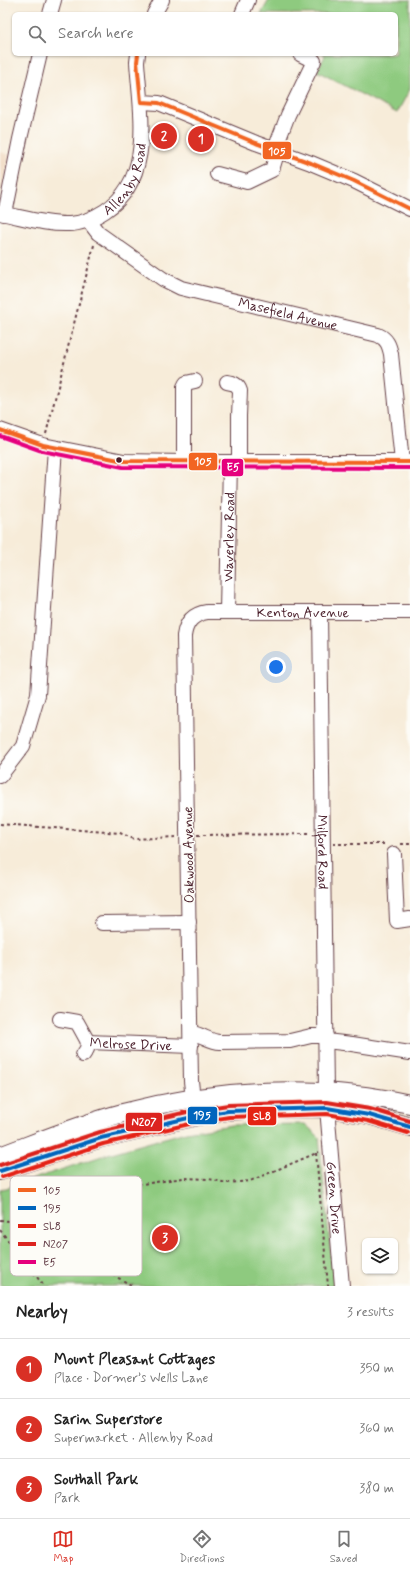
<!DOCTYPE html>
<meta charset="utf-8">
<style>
:root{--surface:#fff;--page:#f2f2f2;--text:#222;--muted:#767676;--line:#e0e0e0;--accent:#d93025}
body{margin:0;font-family:Mynerve,sans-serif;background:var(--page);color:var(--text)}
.controls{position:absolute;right:12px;bottom:12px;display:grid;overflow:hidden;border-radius:6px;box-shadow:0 1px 3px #0004}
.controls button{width:36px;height:36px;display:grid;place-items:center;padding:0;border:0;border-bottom:1px solid var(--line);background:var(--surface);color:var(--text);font:20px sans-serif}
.you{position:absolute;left:276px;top:667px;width:14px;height:14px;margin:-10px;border:3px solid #fff;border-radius:50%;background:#1a73e8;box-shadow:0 0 0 6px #1a73e833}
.badge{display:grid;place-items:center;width:26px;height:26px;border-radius:50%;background:var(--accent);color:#fff;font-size:13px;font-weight:700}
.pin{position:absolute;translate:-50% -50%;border:2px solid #fff;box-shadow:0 1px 4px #0006}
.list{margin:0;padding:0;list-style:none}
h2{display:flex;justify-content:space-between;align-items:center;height:52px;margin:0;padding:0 16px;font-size:17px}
h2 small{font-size:13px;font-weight:400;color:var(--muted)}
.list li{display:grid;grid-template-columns:26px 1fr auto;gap:12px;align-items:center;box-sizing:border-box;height:60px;padding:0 16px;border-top:1px solid var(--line)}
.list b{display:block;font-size:15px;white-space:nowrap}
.list p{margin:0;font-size:13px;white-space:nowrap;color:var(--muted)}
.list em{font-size:13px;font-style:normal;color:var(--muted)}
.icon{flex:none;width:22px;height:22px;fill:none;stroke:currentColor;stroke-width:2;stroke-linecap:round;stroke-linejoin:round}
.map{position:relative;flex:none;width:410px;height:1286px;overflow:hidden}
.search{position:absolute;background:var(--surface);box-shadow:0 1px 3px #0004;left:12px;right:12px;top:12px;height:44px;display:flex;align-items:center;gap:10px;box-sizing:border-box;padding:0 14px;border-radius:6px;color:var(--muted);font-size:15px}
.sheet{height:232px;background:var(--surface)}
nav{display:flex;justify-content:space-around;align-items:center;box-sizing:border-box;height:56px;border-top:1px solid var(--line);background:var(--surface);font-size:11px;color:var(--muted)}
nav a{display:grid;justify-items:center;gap:2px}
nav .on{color:var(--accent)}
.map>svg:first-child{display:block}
.built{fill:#efd6bc}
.green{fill:#8eca7f;stroke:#6c7455}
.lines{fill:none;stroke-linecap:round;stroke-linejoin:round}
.minor-casing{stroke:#643e45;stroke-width:16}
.major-casing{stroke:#643e45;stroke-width:20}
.path{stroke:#643e45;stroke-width:2;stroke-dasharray:3 3;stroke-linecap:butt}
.minor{stroke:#fff;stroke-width:14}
.major{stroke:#fff;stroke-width:18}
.bus-1-casing{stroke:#fdfcf7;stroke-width:7}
.bus-2-casing{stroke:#fdfcf7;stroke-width:7}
.bus-3-casing{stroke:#fdfcf7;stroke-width:7}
.bus-4-casing{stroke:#fdfcf7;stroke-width:7}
.bus-5-casing{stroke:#fdfcf7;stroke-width:7}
.bus-1{stroke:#f26522;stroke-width:4}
.bus-2{stroke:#0065bd;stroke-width:4}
.bus-3{stroke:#e42313;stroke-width:4}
.bus-4{stroke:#dc241f;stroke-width:4}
.bus-5{stroke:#e5007d;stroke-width:4}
.bus-dot{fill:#4a1f2b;stroke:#fdfcf7;stroke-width:1.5}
.labels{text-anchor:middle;stroke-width:3;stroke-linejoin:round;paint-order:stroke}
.street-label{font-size:14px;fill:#4a1f2b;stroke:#fdfcf7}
.key{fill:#fdfcf7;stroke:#c7baba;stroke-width:1}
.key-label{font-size:11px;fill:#4a1f2b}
.line-badge{stroke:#fdfcf7;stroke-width:1.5}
.badge-label{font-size:11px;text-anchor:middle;font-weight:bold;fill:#fff}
</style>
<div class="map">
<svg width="410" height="1286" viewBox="0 0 410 1286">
<rect width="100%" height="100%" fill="#fdfcf7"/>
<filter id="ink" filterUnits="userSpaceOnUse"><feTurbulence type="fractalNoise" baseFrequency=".025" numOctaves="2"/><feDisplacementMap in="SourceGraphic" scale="8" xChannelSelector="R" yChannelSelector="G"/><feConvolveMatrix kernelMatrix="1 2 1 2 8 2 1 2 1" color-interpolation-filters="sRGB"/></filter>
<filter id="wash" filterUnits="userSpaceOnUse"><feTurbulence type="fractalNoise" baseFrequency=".012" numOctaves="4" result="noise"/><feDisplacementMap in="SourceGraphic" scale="16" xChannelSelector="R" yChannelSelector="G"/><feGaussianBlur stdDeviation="0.9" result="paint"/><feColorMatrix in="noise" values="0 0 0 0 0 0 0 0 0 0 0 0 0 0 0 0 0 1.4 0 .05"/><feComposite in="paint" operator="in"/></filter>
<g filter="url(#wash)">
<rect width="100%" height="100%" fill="#f7ecd9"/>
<path class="built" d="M0,152L9,155L0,197Z"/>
<path class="green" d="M269,0H410V89L397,113L317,71L325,56L323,54H396V14H261Z
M305,1124L319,1137L334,1286H0V1190L108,1154L186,1132L232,1125Z"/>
</g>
<g filter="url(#ink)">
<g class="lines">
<defs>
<g id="minor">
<path d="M50,14L54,0"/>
<path d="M154,14L162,0"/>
<path d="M242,14L248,0"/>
<path d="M141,102L159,103L256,143L311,163L354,181L410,209"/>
<path d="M275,149L288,115L314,61L300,54"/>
<path d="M217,174L247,182L272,170L278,150"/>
<path id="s1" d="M0,213C22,217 46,225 69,224C82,224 94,218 105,211C155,178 140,111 137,62L138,54"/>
<path d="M5,214L20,139L40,54"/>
<path id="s2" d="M88,220L98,233L163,279L181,288L378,335C387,339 389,345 391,354L402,462"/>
<path d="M227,382C233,383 238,384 240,391L239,416V462"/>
<path d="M0,430L43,445L124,461L184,462H410"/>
<path d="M184,462V387L186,383L195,381"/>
<path id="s3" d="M227,612L230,462"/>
<path id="s4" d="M320,612L326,1092"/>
<path d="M0,776L23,746L38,695L55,448"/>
<path d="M394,854L397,921L410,919"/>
<path d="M102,923L189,922"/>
<path d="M60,1019L77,1022L88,1042"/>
<path d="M191,1033C202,1034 210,1042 220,1042L290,1041L311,1036H326"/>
<path d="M326,1041L352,1044L410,1053"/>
<path id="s5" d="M88,1042L191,1046"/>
<path d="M83,1055L87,1049L88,1042"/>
<path id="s6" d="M193,1099L191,1081L184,636C186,622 193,614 207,612H410"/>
<path id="s7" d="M327,1108L342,1286"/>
</g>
<path id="major" d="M0,1156C40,1141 81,1124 123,1113C215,1089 317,1083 410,1104
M0,1171L101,1138L197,1116L228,1111L262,1109L327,1108L369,1115L410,1127"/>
</defs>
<use href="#minor" class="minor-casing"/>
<use href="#major" class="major-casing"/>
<path class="path" d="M46,434L94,245
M0,824L120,833L134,839L175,837
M197,835L311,834
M333,844H387
M401,844H410
M316,1153L328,1286
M0,1220L9,1221L62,1247L133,1286
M9,1221L50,1222L61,1220L73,1216L105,1195L118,1189L136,1185L183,1178L209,1179L227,1183L250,1181L319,1152
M0,1230L44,1286
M102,1269V1224L105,1195"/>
<use href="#minor" class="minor"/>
<use href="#major" class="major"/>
<defs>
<path id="bus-1" d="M138,54L137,62L141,102
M141,102L159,103L256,143L311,163L354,181L410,209
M0,430L43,445L124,461L410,462"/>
<path id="bus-2" d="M0,1171L101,1138L197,1116L228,1111L327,1108L369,1115L410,1127"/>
<path id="bus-3" d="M2,1177L103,1144L198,1122L229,1117L327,1114L368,1121L408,1133"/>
<path id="bus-4" d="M0,1165L100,1132L196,1110L228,1105L327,1102L370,1109L410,1121"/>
<path id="bus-5" d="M0,436L42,451L123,467L410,468"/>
</defs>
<use href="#bus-1" class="bus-1-casing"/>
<use href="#bus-2" class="bus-2-casing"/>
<use href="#bus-3" class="bus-3-casing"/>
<use href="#bus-4" class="bus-4-casing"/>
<use href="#bus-5" class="bus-5-casing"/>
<use href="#bus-1" class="bus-1"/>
<use href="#bus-2" class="bus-2"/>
<use href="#bus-3" class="bus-3"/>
<use href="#bus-4" class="bus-4"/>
<use href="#bus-5" class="bus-5"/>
</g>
</g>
<circle class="bus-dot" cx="119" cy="460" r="3.5"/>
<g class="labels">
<g class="street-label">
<text dy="5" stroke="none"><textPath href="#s1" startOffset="148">Allenby Road</textPath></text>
<text dy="5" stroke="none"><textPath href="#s2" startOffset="226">Masefield Avenue</textPath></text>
<text dy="5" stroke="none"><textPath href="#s3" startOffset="75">Waverley Road</textPath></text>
<text dy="5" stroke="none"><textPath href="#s6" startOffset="595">Kenton Avenue</textPath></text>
<text dy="5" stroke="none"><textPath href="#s4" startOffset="240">Milford Road</textPath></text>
<text transform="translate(188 855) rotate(-91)" y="5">Oakwood Avenue</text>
<text dy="5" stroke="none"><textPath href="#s5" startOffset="43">Melrose Drive</textPath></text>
<text dy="5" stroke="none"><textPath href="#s7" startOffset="90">Green Drive</textPath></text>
</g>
</g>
<rect x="10" y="1176" width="132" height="100" rx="6" class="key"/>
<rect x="18" y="1188" width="18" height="4" fill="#f26522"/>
<rect x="18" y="1206" width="18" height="4" fill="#0065bd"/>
<rect x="18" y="1224" width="18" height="4" fill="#e42313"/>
<rect x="18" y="1242" width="18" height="4" fill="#dc241f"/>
<rect x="18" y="1260" width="18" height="4" fill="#e5007d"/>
<g class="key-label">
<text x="43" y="1194">105</text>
<text x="43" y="1212">195</text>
<text x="43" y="1230">SL8</text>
<text x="43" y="1248">N207</text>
<text x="43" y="1266">E5</text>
</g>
<g class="line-badge">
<rect x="262" y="141" width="30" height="19" rx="4" fill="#f26522"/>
<rect x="188" y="452" width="30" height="19" rx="4" fill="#f26522"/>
<rect x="221" y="458" width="23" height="19" rx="4" fill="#e5007d"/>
<rect x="187" y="1106" width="31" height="19" rx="4" fill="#0065bd"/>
<rect x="247" y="1106" width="30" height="20" rx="4" fill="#e42313"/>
<rect x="125" y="1112" width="38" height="20" rx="4" fill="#dc241f"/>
</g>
<g class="badge-label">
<text x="277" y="155">105</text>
<text x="203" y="465">105</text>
<text x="233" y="471">E5</text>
<text x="202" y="1119">195</text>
<text x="262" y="1120">SL8</text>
<text x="144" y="1126">N207</text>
</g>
</svg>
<div class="controls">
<button><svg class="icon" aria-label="layers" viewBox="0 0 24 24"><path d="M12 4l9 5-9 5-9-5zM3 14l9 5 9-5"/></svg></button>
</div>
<div class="you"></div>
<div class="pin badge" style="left:201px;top:139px">1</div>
<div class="pin badge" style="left:164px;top:136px">2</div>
<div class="pin badge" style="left:165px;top:1238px">3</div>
<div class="search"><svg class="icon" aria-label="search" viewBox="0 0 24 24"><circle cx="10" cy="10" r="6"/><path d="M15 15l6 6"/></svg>Search here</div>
</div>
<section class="sheet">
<h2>Nearby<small>3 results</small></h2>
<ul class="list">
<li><span class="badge">1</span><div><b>Mount Pleasant Cottages</b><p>Place · Dormer’s Wells Lane</p></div><em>350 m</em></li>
<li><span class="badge">2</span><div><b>Sarin Superstore</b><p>Supermarket · Allenby Road</p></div><em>360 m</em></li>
<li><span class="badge">3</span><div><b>Southall Park</b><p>Park</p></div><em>380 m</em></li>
</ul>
</section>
<nav>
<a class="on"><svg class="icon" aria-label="map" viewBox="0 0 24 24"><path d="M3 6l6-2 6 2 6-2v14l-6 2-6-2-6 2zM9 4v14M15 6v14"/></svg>Map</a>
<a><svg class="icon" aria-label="directions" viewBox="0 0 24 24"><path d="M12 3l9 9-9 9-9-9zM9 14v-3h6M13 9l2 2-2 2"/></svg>Directions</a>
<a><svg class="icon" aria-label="saved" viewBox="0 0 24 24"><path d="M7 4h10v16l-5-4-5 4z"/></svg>Saved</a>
</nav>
